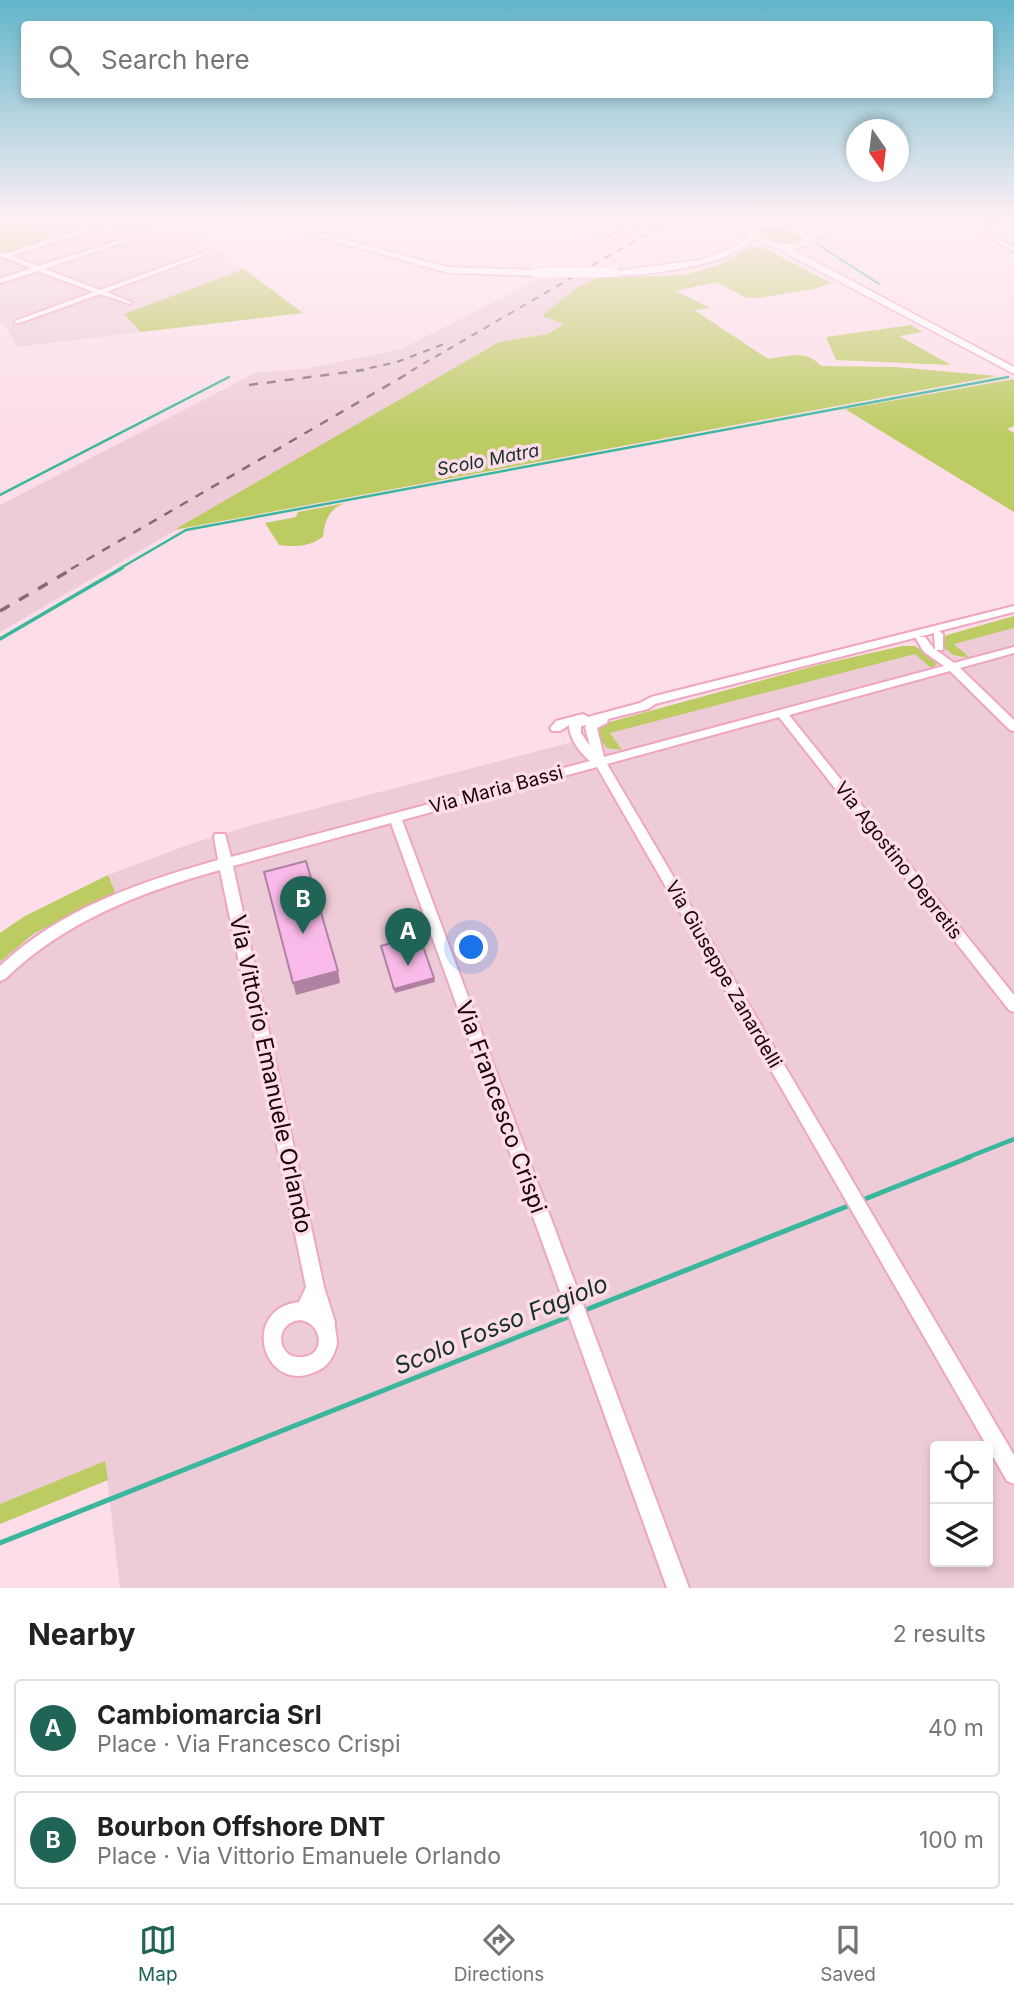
<!DOCTYPE html>
<meta charset="utf-8">
<style>
:root{--surface:#fff;--page:#f2f2f2;--text:#202124;--muted:#757577;--line:#e0e0e0;--accent:#1f6455}
body{margin:0;font-family:Inter,sans-serif;background:var(--page);color:var(--text)}
.controls{position:absolute;right:21px;bottom:21px;display:grid;overflow:hidden;border-radius:7px;box-shadow:0 4px 10px #0003}
.controls button{width:63px;height:63px;display:grid;place-items:center;padding:0;border:0;border-bottom:2px solid var(--line);background:var(--surface);color:var(--text);font:35px sans-serif}
.compass{position:absolute;left:846px;top:119px;width:63px;height:63px;border-radius:50%;background:var(--surface);box-shadow:0 4px 10px #0003;rotate:166deg}
.you{position:absolute;left:472px;top:948px;width:24px;height:24px;margin:-18px;border:5px solid #fff;border-radius:50%;background:#1a73e8;box-shadow:0 0 0 10px #1a73e833}
.badge{display:grid;place-items:center;width:46px;height:46px;border-radius:50%;background:var(--accent);color:#fff;font-size:23px;font-weight:700}
.pin{position:absolute;translate:-50% -58px;filter:drop-shadow(0 2px 4px #0008)}
.pin::after{content:'';position:absolute;top:37px;width:24px;height:21px;background:inherit;clip-path:polygon(0 0,100% 0,50% 100%)}
.list{margin:0;padding:0;list-style:none}
h2{display:flex;justify-content:space-between;align-items:center;height:91px;margin:0;padding:0 28px;font-size:30px}
h2 small{font-size:23px;font-weight:400;color:var(--muted)}
.list li{display:grid;grid-template-columns:46px 1fr auto;gap:21px;align-items:center;box-sizing:border-box;height:98px;margin:0 14px 14px;padding:0 14px;border:2px solid var(--line);border-radius:7px}
.list b{display:block;font-size:26px;white-space:nowrap}
.list p{margin:0;font-size:23px;white-space:nowrap;color:var(--muted)}
.list em{font-size:23px;font-style:normal;color:var(--muted)}
.icon{flex:none;width:38px;height:38px;fill:none;stroke:currentColor;stroke-width:2;stroke-linecap:round;stroke-linejoin:round}
.map{position:relative;flex:none;width:1014px;height:1588px;overflow:hidden}
.search{position:absolute;background:var(--surface);box-shadow:0 4px 10px #0003;left:21px;right:21px;top:21px;height:77px;display:flex;align-items:center;gap:18px;box-sizing:border-box;padding:0 24px;border-radius:7px;color:var(--muted);font-size:26px}
.sheet{height:315px;background:var(--surface)}
nav{display:flex;justify-content:space-around;align-items:center;box-sizing:border-box;height:98px;border-top:2px solid var(--line);background:var(--surface);font-size:19px;color:var(--muted)}
nav a{display:grid;justify-items:center;gap:4px}
nav .on{color:var(--accent)}
.map>svg:first-child{display:block}
.built{fill:#eeccd7;fill-rule:evenodd}
.green{fill:#bccb62}
.forest{fill:#b3c34d}
.lines{fill:none;stroke-linecap:round;stroke-linejoin:round}
.stream-far4{stroke:#39b69c;stroke-width:2}
.stream-far3{stroke:#39b69c;stroke-width:2.5}
.stream-far2{stroke:#39b69c;stroke-width:3.5}
.stream-far1{stroke:#39b69c;stroke-width:4.5}
.stream{stroke:#39b69c;stroke-width:5}
.minor-casing{stroke:#f0a5c0;stroke-width:4}
.tertiary-casing{stroke:#f0a5c0;stroke-width:3}
.secondary-casing{stroke:#f0a5c0;stroke-width:3}
.minor{fill:#fff;fill-rule:evenodd}
.tertiary{fill:#fff;fill-rule:evenodd}
.secondary{fill:#fff;fill-rule:evenodd}
.rail-far2{stroke:#866a74;stroke-width:2;stroke-dasharray:7 7;stroke-linecap:butt}
.rail-far1{stroke:#866a74;stroke-width:2.5;stroke-dasharray:9 9;stroke-linecap:butt}
.rail{stroke:#866a74;stroke-width:3.5;stroke-dasharray:11 11;stroke-linecap:butt}
.secondary-bridge-casing{stroke:#f0a5c0;stroke-width:11;stroke-linecap:butt}
.secondary-bridge{stroke:#fff;stroke-width:10}
.wall{fill:#d7a0c8}
.shaded-wall{fill:#af82a3}
.building{fill:#fabae9;stroke:#af82a3;stroke-width:2}
.labels{text-anchor:middle;stroke-width:7;stroke-linejoin:round;paint-order:stroke}
.far-water-label{font-size:18px;font-style:italic;fill:#16312a;stroke:#fddde7}
.street-label{font-size:19px;fill:#1b030d;stroke:#fddde7}
.near-street-label{font-size:23px;fill:#1b030d;stroke:#fddde7}
.near-water-label{font-size:24px;font-style:italic;fill:#16312a;stroke:#fddde7}
</style>
<div class="map">
<svg width="1014" height="1588" viewBox="0 0 1014 1588">
<rect width="100%" height="100%" fill="#fddde7"/>
<path class="built" d="M49,218H116L164,234L192,230L211,246L206,248L225,254L244,269L124,314L141,332L17,347L5,325L0,322V260L4,258L0,255L54,237L38,231L31,223Z
M543,277L598,278L568,294L543,316L565,324L548,334L499,342L0,632V505L255,373L310,368L402,349Z
M1014,628V1588H120L105,1461L0,1504V962L3,958L33,934L65,915L115,892L108,875L190,844L252,825ZM935,1446H988V1562H935Z"/>
<path class="green" d="M16,218H49L31,223L38,231L55,237L11,252L0,250V220Z
M762,226L792,229L807,238C787,249 772,243 753,233Z
M751,246L764,248L831,283L814,289L757,298L745,297L716,282L676,291L710,308L694,310L768,359C789,356 806,349 821,366L895,367L997,376L174,530L499,342L548,334L564,324L542,316L576,288L598,278L685,275L721,264Z
M911,325L923,332L899,336L951,365L836,360L826,337Z
M1014,379V426L1007,429L1014,433V512L845,409Z
M346,503C329,508 325,520 323,537C308,547 296,547 279,545L265,523L296,517L298,512Z
M1014,616V628L954,644L970,658L953,655L941,645L942,638L947,635Z
M902,646H915L935,658L936,665L931,668L915,654L610,733L622,750L607,748L597,736L600,726L606,723L818,665Z
M108,875L115,892L33,934L0,962V933L25,916Z
M105,1461L108,1480L0,1524V1504Z"/>
<path class="forest" d="M244,269L303,313L141,332L124,314Z"/>
<g class="lines">
<path class="stream-far4" d="M776,218L783,222
M817,244L879,284"/>
<path class="stream-far3" d="M0,495L229,377
M119,569L186,530L1008,377"/>
<path class="stream-far2" d="M0,639L122,568"/>
<path class="stream-far1" d="M966,1158L1014,1139"/>
<path class="stream" d="M860,1201L970,1157
M583,1311L853,1204
M0,1543L573,1315"/>
<defs>
<path id="minor" d="M565,218H572L609,237L644,218H651L609,241Z
M952,218H959L1014,247V251Z
M114,219L116,222L11,256L38,266L147,232V234L44,269L100,290L200,254L205,255L106,292L131,302V304L100,294L19,323H15V321L94,292L38,271L0,283V279L32,268L0,256V252L5,254Z
M1014,606V612L939,631L943,634V650H936L954,663L1014,647V653L960,668L1014,720V731L1010,730L950,671L789,715L1014,995V1012L1009,1010L779,717L607,764L1014,1455V1484L1007,1481L597,767L402,820L689,1588H667L391,823L233,866L324,1287L335,1322C334,1331 339,1339 336,1348C332,1360 326,1368 315,1372C263,1395 239,1309 299,1302L306,1287L220,870C141,892 65,921 5,979L0,981V966C60,909 140,882 218,860L214,837L215,834H225L231,857L590,761C580,753 569,738 569,725L560,731H552L550,728L556,721L583,714L588,717L640,703L651,697ZM934,633L935,650L925,637H917L916,639L924,652L944,666L604,757L597,728L607,723L608,719L648,709L655,704ZM587,725L585,727L590,746L581,733V726ZM300,1320C323,1323 326,1355 303,1357C277,1361 272,1323 300,1320Z"/>
<path id="tertiary" d="M716,218L767,225C753,231 729,225 716,218Z"/>
<path id="secondary" d="M249,218H261L449,267L536,270L541,273L536,276L449,273Z
M910,218H931L830,232C816,238 808,248 792,249L1014,367V374L776,248L753,239C744,247 735,253 725,257C705,265 626,282 609,272L704,259L737,245L747,236L746,228C769,220 788,222 809,234L828,227ZM764,228L789,229L805,239C789,250 769,242 754,233Z"/>
</defs>
<use href="#minor" class="minor-casing"/>
<use href="#tertiary" class="tertiary-casing"/>
<use href="#secondary" class="secondary-casing"/>
<use href="#minor" class="minor"/>
<use href="#tertiary" class="tertiary"/>
<use href="#secondary" class="secondary"/>
<path class="rail-far2" d="M356,371L397,362L444,344
M411,371L674,218"/>
<path class="rail-far1" d="M249,385L364,370
M71,569L414,370"/>
<path class="rail" d="M0,611L74,568"/>
<defs>
<path id="secondary-bridge" d="M536,273L614,272"/>
</defs>
<use href="#secondary-bridge" class="secondary-bridge-casing"/>
<use href="#secondary-bridge" class="secondary-bridge"/>
</g>
<path class="wall" d="M970,218H1004L1003,224L984,226L970,219Z"/>
<path class="shaded-wall" d="M986,218H1004L1003,224L984,226Z
M338,971L340,983L296,995L293,983Z
M434,978L435,982L395,993L394,989Z"/>
<path class="building" d="M306,861L338,971L293,983L264,872Z
M419,935L434,978L394,989L381,946Z"/>
<linearGradient id="sky" x2="0" y2="1"><stop stop-color="#62b5ca"/><stop offset="0.5" stop-color="#fef0f4"/><stop offset="1" stop-color="#fef0f4" stop-opacity="0"/></linearGradient>
<rect width="1014" height="440" fill="url(#sky)"/>
<g class="labels">
<g class="far-water-label">
<text transform="translate(488 460) rotate(-11)" y="6">Scolo Matra</text>
</g>
<g class="street-label">
<text transform="translate(496 789) rotate(-15)" y="7">Via Maria Bassi</text>
<text transform="translate(899 860) rotate(52)" y="7">Via Agostino Depretis</text>
<text transform="translate(724 974) rotate(60)" y="7">Via Giuseppe Zanardelli</text>
</g>
<g class="near-street-label">
<text transform="translate(271 1074) rotate(78)" y="8">Via Vittorio Emanuele Orlando</text>
<text transform="translate(501 1107) rotate(70)" y="8">Via Francesco Crispi</text>
</g>
<g class="near-water-label">
<text transform="translate(501 1325) rotate(-22)" y="8">Scolo Fosso Fagiolo</text>
</g>
</g>
</svg>
<div class="controls">
<button><svg class="icon" aria-label="locate" viewBox="0 0 24 24"><circle cx="12" cy="12" r="6"/><path d="M12 2v4M12 18v4M2 12h4M18 12h4"/></svg></button>
<button><svg class="icon" aria-label="layers" viewBox="0 0 24 24"><path d="M12 4l9 5-9 5-9-5zM3 14l9 5 9-5"/></svg></button>
</div>
<svg class="compass" viewBox="-18 -18 36 36"><path d="M0-13l5 13h-10z" fill="#e53935"/><path d="M0 13l5-13h-10z" fill="#757577"/></svg>
<div class="you"></div>
<div class="pin badge" style="left:408px;top:966px">A</div>
<div class="pin badge" style="left:303px;top:934px">B</div>
<div class="search"><svg class="icon" aria-label="search" viewBox="0 0 24 24"><circle cx="10" cy="10" r="6"/><path d="M15 15l6 6"/></svg>Search here</div>
</div>
<section class="sheet">
<h2>Nearby<small>2 results</small></h2>
<ul class="list">
<li><span class="badge">A</span><div><b>Cambiomarcia Srl</b><p>Place · Via Francesco Crispi</p></div><em>40 m</em></li>
<li><span class="badge">B</span><div><b>Bourbon Offshore DNT</b><p>Place · Via Vittorio Emanuele Orlando</p></div><em>100 m</em></li>
</ul>
</section>
<nav>
<a class="on"><svg class="icon" aria-label="map" viewBox="0 0 24 24"><path d="M3 6l6-2 6 2 6-2v14l-6 2-6-2-6 2zM9 4v14M15 6v14"/></svg>Map</a>
<a><svg class="icon" aria-label="directions" viewBox="0 0 24 24"><path d="M12 3l9 9-9 9-9-9zM9 14v-3h6M13 9l2 2-2 2"/></svg>Directions</a>
<a><svg class="icon" aria-label="saved" viewBox="0 0 24 24"><path d="M7 4h10v16l-5-4-5 4z"/></svg>Saved</a>
</nav>
